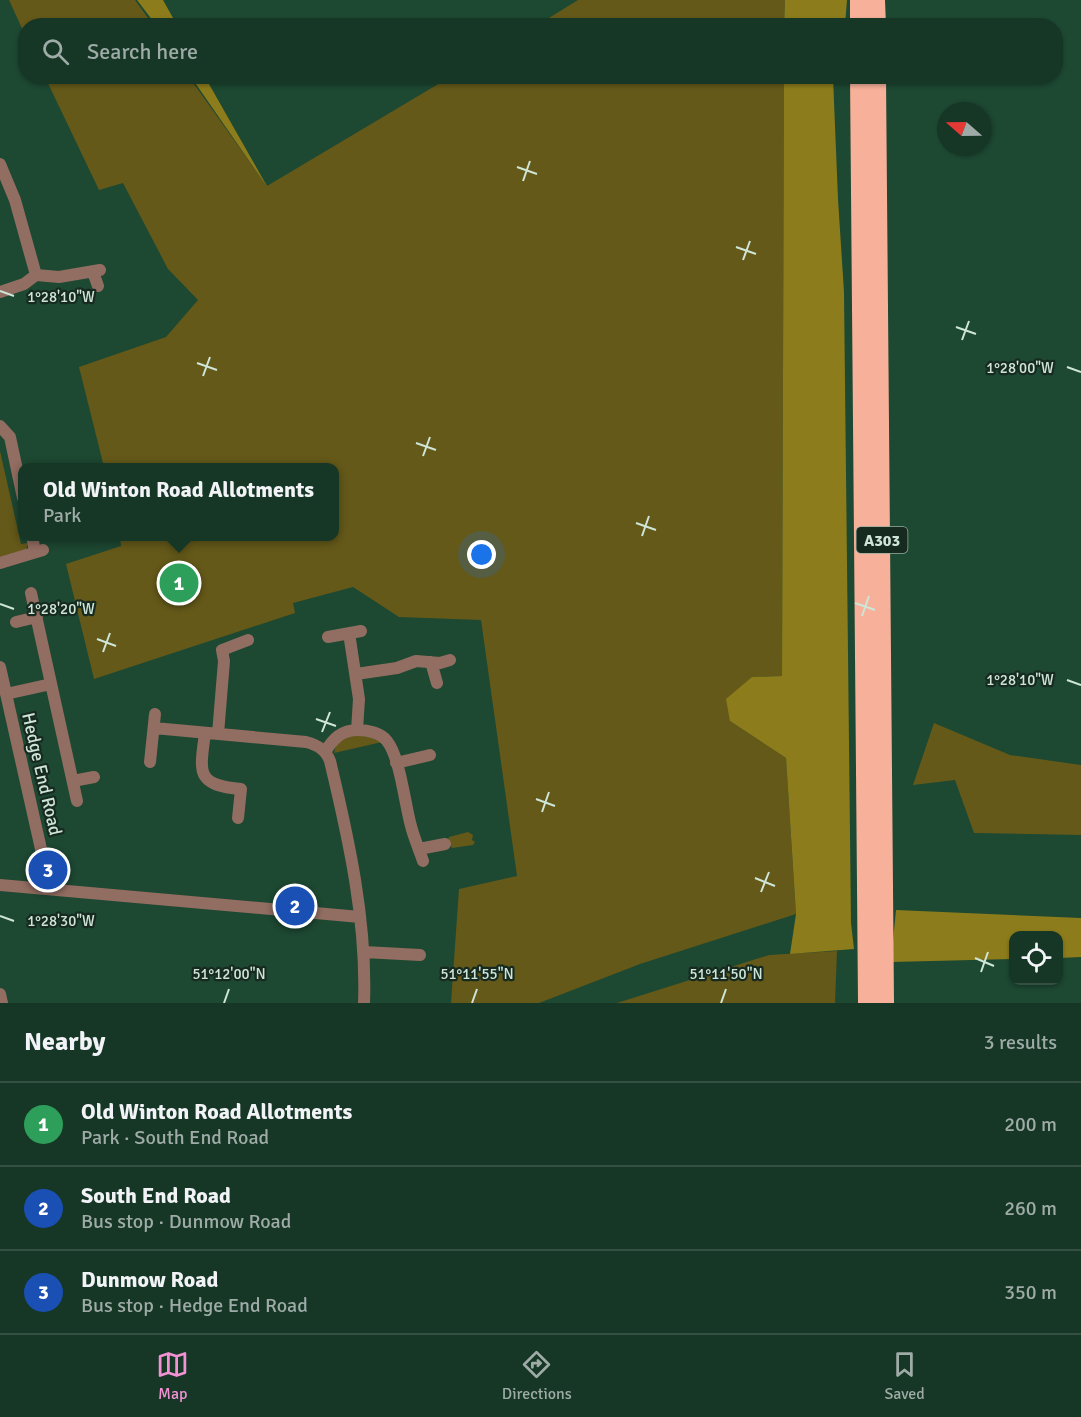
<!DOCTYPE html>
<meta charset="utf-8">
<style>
:root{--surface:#163626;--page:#1f3e2e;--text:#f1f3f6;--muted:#9eaba7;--line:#355043;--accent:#f391d5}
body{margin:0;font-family:Signika,sans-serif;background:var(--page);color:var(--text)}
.controls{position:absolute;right:18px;bottom:18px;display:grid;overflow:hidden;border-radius:12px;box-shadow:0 2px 4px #0004}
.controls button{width:54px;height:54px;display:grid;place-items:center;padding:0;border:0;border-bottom:2px solid var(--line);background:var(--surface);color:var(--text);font:30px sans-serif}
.compass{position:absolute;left:937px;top:102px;width:54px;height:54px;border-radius:50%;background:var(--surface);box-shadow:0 2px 4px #0004;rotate:290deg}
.you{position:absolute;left:482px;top:555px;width:21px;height:21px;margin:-15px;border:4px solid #fff;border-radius:50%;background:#1a73e8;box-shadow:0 0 0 9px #1a73e833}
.badge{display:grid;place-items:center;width:39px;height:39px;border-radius:50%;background:var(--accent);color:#fff;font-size:20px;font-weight:700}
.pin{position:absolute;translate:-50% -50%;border:3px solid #fff;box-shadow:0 2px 6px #0006}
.popup{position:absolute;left:18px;top:463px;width:321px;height:78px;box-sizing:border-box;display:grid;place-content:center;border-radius:12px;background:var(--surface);filter:drop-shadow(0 2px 4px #0005);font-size:20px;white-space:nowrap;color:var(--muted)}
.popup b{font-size:22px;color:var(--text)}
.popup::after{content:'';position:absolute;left:50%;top:100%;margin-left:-12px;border:12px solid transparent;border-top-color:var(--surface)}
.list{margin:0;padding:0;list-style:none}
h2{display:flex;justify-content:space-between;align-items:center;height:78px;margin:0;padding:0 24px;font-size:26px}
h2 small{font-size:20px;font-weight:400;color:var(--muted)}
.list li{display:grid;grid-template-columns:39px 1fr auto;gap:18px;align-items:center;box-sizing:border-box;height:84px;padding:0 24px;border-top:2px solid var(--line)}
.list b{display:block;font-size:22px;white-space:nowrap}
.list p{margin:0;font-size:20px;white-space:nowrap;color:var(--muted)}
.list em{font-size:20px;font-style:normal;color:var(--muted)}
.icon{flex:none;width:33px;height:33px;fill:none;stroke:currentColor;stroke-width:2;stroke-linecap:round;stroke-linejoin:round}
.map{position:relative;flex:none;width:1081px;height:1003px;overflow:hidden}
.search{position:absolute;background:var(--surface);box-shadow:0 2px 4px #0004;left:18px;right:18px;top:18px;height:66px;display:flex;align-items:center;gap:15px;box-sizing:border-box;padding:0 21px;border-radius:24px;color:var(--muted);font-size:22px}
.sheet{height:330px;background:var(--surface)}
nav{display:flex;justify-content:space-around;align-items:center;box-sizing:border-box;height:84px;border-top:2px solid var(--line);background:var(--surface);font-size:16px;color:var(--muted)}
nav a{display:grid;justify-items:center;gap:3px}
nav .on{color:var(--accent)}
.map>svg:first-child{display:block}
.green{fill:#645919}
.forest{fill:#8c7c1b}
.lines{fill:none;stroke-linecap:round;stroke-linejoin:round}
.street{stroke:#926d61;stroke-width:12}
.highway{stroke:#f7b099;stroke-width:18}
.ticks{fill:none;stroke:#cee5d7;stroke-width:2}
.labels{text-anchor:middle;stroke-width:4.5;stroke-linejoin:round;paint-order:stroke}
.shield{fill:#172a20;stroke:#97ada0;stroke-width:1.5}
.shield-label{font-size:16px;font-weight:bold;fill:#cee5d7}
.street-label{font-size:18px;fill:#cee5d7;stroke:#172a20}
.ticks-label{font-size:15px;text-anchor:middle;fill:#cee5d7;stroke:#172a20;stroke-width:4.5;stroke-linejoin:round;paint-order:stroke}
</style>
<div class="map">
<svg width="1081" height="1003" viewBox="0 0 1081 1003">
<rect width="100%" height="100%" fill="#1d4832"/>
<path class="green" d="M9,0H135L153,25L26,26L25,35Z
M578,0H785L784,25L536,26Z
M45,77H189L267,186L450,77H784L782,676L752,677L730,721L786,758L796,914L640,964L539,1003H451L459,889L517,876L481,620L399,617L353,587L293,603L295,613L94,679L66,564L121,546L120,537L335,536V468L104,467L79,367L166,337L198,300L168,269L123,183L99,190Z
M0,451L21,544L28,543L26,550L0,559Z
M934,723L1010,755L1081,765V835L974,833L955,780L913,785Z
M365,735L382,742L334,753L337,742L351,736Z
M468,832L473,835L472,840L475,842L473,845L452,848L448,840L449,837Z
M837,951L835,1003H617L769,955Z"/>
<path class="forest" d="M137,0H163L177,25H156Z
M785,0H847L845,25H784Z
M191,77H205L268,188Z
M784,77H833L838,199L844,292L851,923L854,949L790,954L796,914L786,758L730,721L726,699L752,677L782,676Z
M896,910L1081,918V957L1059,958L1058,936H1014L1013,959L891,962Z"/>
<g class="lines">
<path class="street" d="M0,164L15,200L36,275
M93,272L98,286
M0,292L24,284L36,275L59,277L100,270
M0,426L10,437L23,498
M32,536L35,552
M0,563L43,550
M31,593L77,801
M16,622L37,617
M349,633L359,699L357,730
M328,637L361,631
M431,662L437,683
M0,667L50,889
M356,674L397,668L416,661L440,663L450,660
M6,694L51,684
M154,728L306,742C318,745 326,750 330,761C349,840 367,922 364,1003
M205,733C200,772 195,785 241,789L238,818
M218,734L224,661L222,650L248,640
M325,752C333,739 341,730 358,730C368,730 381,733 387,741C400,757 405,805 411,826C414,838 419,849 423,861
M150,762L155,714
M396,763L430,755
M73,781L94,777
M419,849L445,844
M0,885L360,917
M364,952L420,955
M0,994L2,1003"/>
<path class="highway" d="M859,0V26
M876,0L877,26
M859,76L867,1003
M877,76L885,1003"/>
</g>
<path class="ticks" d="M517,167L537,174M523,181L530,161M736,247L756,254M743,260L750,241M0,291L14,296M956,327L976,334M962,340L969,321M197,363L217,370M1067,367L1081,372M203,376L210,357M416,443L436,450M423,456L430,437M636,523L656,530M642,536L649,516M855,603L875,610M0,604L14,609M862,616L869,596M97,639L116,646M103,652L110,633M1067,680L1081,685M316,719L336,726M322,732L330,712M536,799L555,806M542,812L549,792M755,878L775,886M761,892L769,872M0,916L14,921M975,958L994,966M981,972L988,952M224,1003L229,989M472,1003L477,989M721,1003L726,989"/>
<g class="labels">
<rect class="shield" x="856.5" y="527" width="51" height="26" rx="4.5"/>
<g class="shield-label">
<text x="882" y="546">A303</text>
</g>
<g class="street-label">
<text transform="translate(42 774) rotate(77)" y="6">Hedge End Road</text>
</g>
</g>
<g class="ticks-label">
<text x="61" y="302">1°28'10"W</text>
<text x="1020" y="373">1°28'00"W</text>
<text x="61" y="614">1°28'20"W</text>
<text x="1020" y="685">1°28'10"W</text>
<text x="61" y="926">1°28'30"W</text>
<text x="229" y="979">51°12'00"N</text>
<text x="477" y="979">51°11'55"N</text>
<text x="726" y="979">51°11'50"N</text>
</g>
</svg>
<div class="controls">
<button><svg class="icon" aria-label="locate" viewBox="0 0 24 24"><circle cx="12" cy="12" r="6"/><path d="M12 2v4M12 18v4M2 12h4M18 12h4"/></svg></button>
</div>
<svg class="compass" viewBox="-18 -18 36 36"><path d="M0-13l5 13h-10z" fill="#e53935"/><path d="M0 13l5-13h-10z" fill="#9eaba7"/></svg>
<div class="you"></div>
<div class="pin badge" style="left:179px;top:583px;background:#2e9e5b">1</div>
<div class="popup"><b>Old Winton Road Allotments</b>Park</div>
<div class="pin badge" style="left:295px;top:906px;background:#1a4fb4">2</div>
<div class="pin badge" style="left:48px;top:870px;background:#1a4fb4">3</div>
<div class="search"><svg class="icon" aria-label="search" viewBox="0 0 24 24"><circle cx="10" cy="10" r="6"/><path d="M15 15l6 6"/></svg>Search here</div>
</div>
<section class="sheet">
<h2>Nearby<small>3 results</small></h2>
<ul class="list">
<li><span class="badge" style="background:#2e9e5b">1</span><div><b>Old Winton Road Allotments</b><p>Park · South End Road</p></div><em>200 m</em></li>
<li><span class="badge" style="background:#1a4fb4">2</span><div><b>South End Road</b><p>Bus stop · Dunmow Road</p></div><em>260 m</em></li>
<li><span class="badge" style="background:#1a4fb4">3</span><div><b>Dunmow Road</b><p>Bus stop · Hedge End Road</p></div><em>350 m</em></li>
</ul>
</section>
<nav>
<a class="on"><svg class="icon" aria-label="map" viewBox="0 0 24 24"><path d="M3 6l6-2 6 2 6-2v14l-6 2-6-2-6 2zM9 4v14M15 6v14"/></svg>Map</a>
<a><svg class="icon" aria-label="directions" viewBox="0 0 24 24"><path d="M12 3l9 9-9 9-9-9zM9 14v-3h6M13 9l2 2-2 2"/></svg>Directions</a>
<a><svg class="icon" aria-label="saved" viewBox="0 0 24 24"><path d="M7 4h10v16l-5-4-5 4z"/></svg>Saved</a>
</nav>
